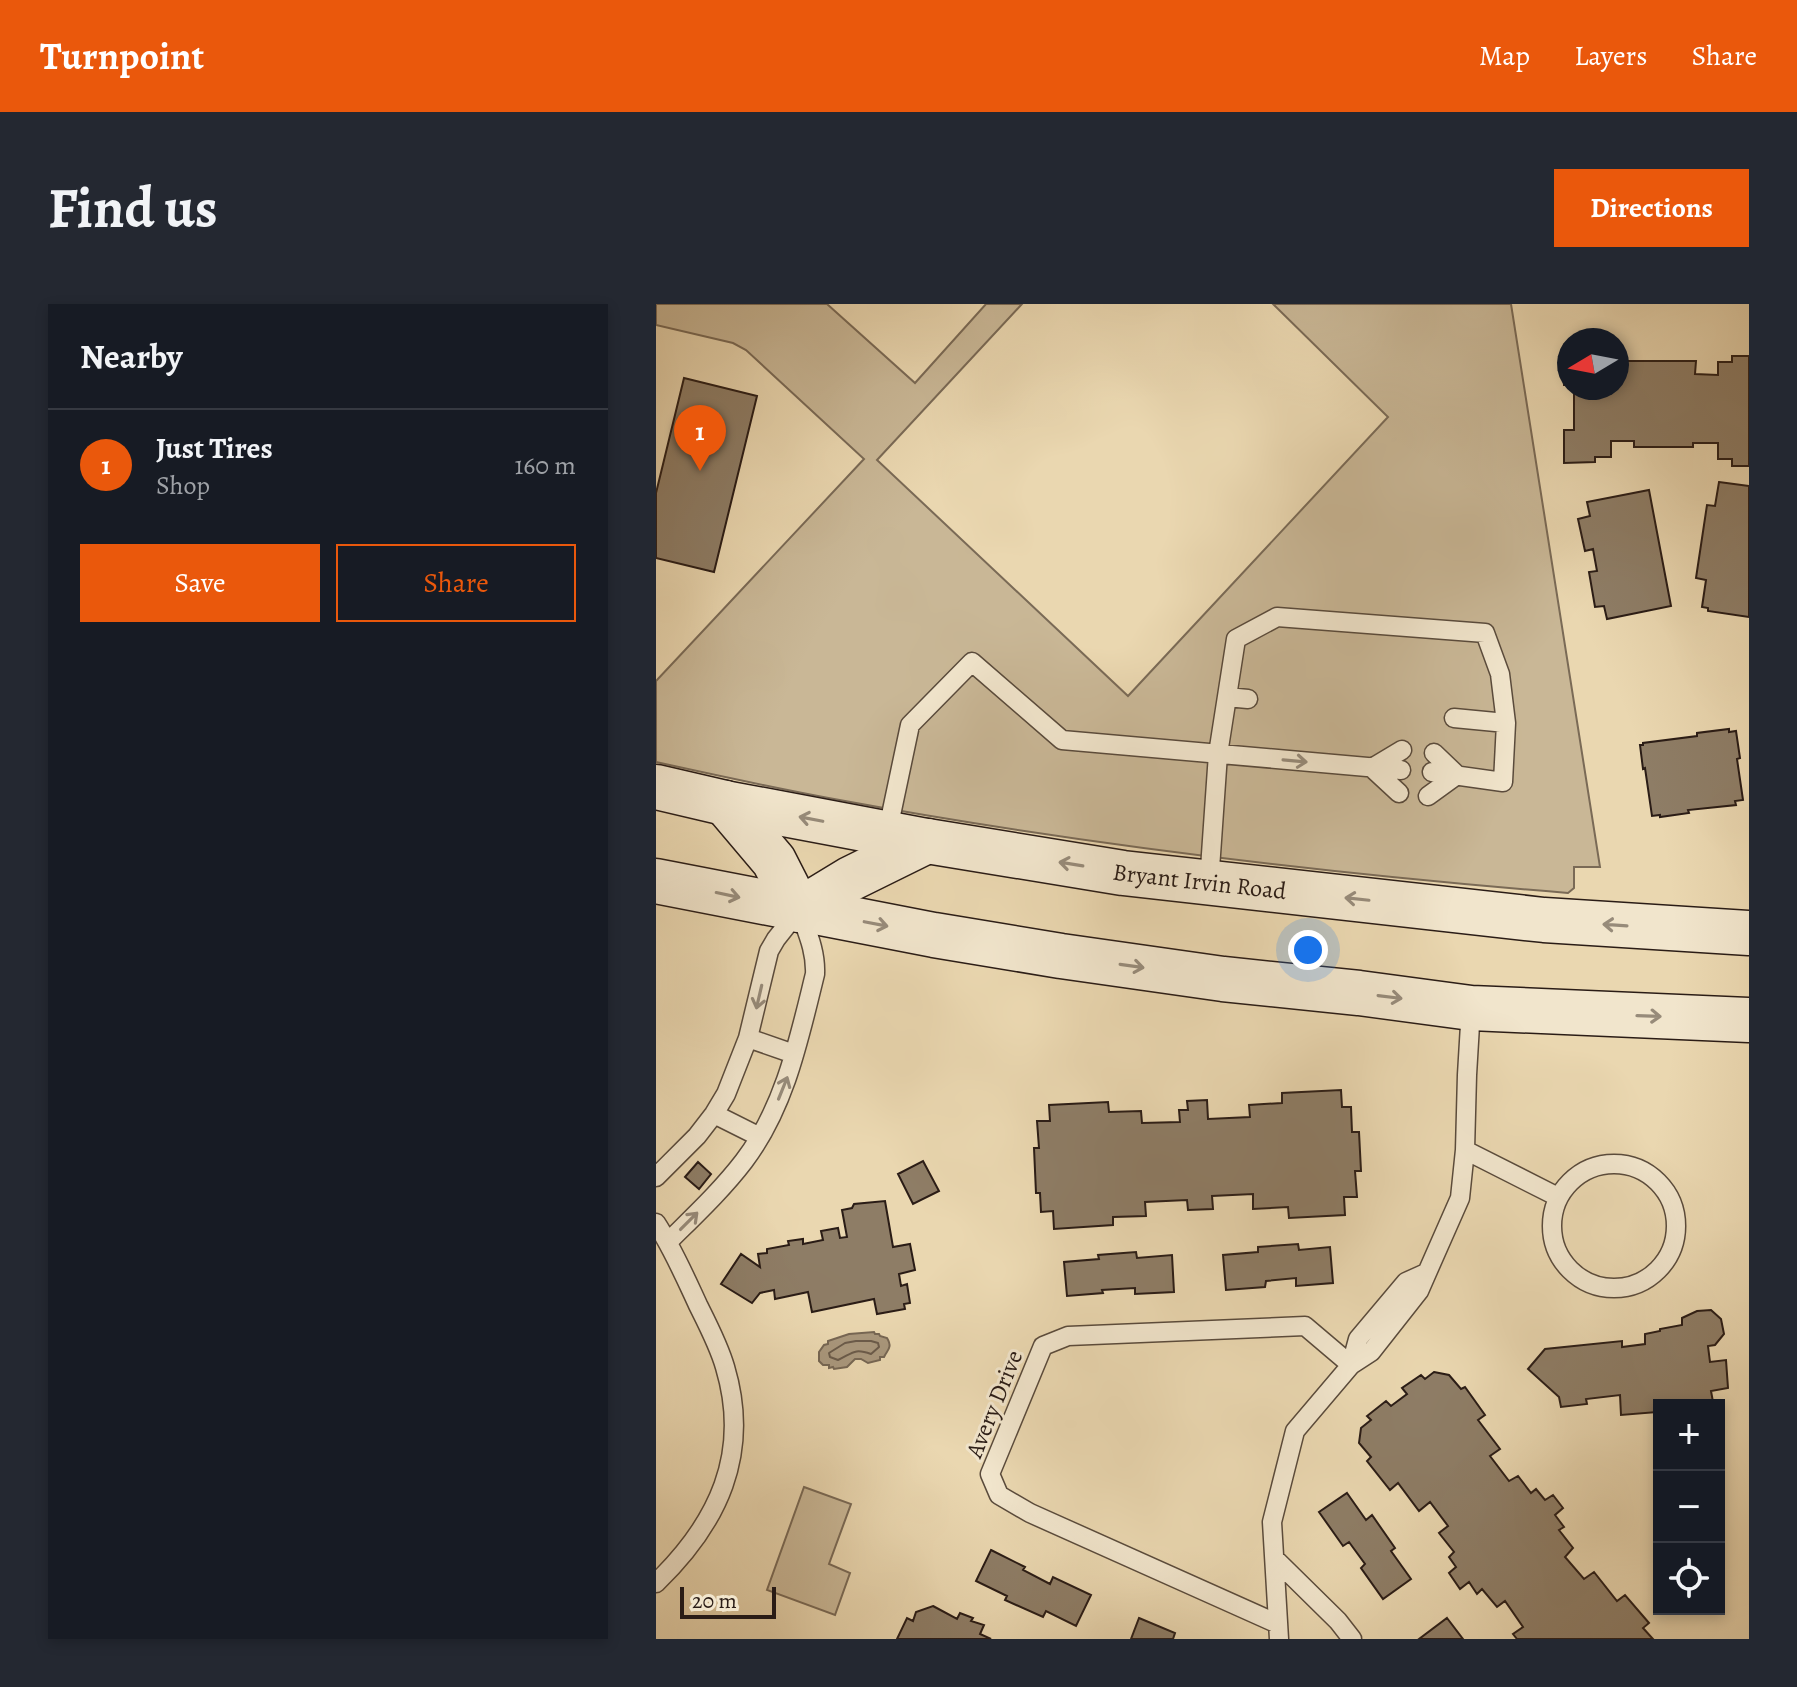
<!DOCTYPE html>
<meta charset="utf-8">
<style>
:root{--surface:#171b24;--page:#242831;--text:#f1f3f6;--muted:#9ea1a6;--line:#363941;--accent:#ea580c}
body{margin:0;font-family:Alegreya,serif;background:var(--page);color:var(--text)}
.controls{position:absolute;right:24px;bottom:24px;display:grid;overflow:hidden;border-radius:0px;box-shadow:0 4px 12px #0003}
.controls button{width:72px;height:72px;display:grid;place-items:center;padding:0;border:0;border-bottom:2px solid var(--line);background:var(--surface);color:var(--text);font:40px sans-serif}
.compass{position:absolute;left:901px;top:24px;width:72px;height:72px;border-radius:50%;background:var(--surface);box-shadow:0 4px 12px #0003;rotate:260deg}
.scale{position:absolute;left:24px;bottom:20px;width:96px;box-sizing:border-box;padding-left:8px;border:4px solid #2a1c16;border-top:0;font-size:22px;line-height:28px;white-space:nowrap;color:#2a1c16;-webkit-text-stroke:6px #f1e5cc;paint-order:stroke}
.you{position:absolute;left:652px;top:646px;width:28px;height:28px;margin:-20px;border:6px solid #fff;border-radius:50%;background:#1a73e8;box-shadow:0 0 0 12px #1a73e833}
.badge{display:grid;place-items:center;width:52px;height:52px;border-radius:50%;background:var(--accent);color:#fff;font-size:26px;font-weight:700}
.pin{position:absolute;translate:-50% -66px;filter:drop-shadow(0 2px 4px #0008)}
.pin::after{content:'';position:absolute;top:42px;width:28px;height:24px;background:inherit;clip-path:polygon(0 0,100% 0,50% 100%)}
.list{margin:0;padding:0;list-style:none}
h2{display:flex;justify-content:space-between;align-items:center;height:104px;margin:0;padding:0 32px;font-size:34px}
h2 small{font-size:26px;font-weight:400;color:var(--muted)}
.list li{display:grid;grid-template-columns:52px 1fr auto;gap:24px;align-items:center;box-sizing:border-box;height:112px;padding:0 32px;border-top:2px solid var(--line)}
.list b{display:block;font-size:30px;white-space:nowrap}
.list p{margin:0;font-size:26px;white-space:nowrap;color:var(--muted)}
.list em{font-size:26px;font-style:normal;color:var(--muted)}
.actions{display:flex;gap:16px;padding:24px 32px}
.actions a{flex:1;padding:18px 0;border:2px solid var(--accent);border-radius:0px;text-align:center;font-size:28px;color:var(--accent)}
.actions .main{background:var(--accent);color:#fff}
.icon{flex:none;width:44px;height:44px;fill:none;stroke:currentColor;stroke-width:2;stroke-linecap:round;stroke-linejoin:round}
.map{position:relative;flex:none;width:1093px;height:1335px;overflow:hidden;border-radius:0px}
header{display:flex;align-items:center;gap:48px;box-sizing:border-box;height:112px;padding:0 40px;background:var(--accent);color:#fff}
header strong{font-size:38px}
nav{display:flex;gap:44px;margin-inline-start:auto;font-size:28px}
.intro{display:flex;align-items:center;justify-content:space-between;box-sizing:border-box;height:192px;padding:0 48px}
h1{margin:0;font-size:56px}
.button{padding:20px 36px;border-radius:0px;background:var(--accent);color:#fff;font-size:28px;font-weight:700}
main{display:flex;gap:48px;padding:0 48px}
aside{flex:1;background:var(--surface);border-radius:0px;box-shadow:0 4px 12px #0003}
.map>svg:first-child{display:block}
.green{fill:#c9b796;stroke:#7a6a56;stroke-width:2}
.water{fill:#a9977c;stroke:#766653;stroke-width:2}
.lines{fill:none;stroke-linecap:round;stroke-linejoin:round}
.shore{stroke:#6a5a49;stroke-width:2}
.building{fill:#8e7d66;stroke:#2a1c16;stroke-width:2}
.service-casing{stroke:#5a4b3c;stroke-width:21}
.secondary-casing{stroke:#2a1c16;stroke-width:47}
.service{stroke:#f1e5cc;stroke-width:18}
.secondary{stroke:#f1e5cc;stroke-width:44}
.oneway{stroke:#978b7a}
.labels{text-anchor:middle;stroke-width:6;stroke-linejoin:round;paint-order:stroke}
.street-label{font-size:24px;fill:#2a1c16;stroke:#f1e5cc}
</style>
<header>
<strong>Turnpoint</strong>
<nav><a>Map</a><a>Layers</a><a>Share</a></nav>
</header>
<div class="intro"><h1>Find us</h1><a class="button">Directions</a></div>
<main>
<aside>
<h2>Nearby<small></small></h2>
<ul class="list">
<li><span class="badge">1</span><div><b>Just Tires</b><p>Shop</p></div><em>160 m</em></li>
</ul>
<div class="actions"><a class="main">Save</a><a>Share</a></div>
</aside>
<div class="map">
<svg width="1093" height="1335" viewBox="0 0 1093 1335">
<rect width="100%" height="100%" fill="#ead7b0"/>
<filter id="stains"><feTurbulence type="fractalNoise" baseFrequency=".0025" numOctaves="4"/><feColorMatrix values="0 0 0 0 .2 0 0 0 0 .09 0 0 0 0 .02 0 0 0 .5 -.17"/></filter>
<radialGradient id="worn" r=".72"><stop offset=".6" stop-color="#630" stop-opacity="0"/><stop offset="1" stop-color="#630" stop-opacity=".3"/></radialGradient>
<path class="green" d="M0,0H171L259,79L330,0H366L221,156L472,392L732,113L617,0H855L944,563H918V584L912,589C666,569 421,540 178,495C119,484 59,471 0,458V377L208,155L90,46L77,39L0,21Z
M148,1183L195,1200L173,1260L194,1269L179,1311L111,1286Z"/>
<path class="water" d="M218,1028L219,1030H223L224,1032L231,1034C237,1044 231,1046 228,1053H224V1056L212,1059L205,1055H199L191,1063L178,1065L177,1063L173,1064V1061H167L163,1057V1048L168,1041L172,1040V1037L193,1030Z"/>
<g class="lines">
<path class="shore" d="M200,1037H215L222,1039L223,1043L215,1050C198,1044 197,1049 182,1056L174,1053L173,1049L189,1039Z"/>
</g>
<path class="building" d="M908,51H913V81H908Z
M1076,52H1093V162H1076V155H1062V139H1037V143H978V137H955V153H939V158L908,159V126H918V84H961V57H1040L1039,70L1062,71V58H1076Z
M28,74L101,92L58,268L0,254V189Z
M1063,178L1093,182V313L1052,307V304L1046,303L1050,276L1040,274L1051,201L1059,202Z
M993,186L1015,302L951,315L948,302L939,303L933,268L941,267L937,245L929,247L922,215L934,212L931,198Z
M1073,425V428L1080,427L1084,454L1081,455L1087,496L1079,497L1080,501L1032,506L1033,509L1004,513V511L996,512L989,464L987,465L984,441H987V439L1041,432V429Z
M685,786L686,803H695L696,828H703L705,867H699L701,893H688L689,911L633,914L632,903L597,905V890L556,892L557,905L532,906L531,896L489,898L490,912L457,913V921L398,925L397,907L385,908L384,889H380L378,844H383L381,817H394L393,801L452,798L453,808L485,807L486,819L524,818L523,806H532L531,797L551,796L552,815L594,813L593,801L626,799V789Z
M267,857L283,887L257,900L242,870Z
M42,858L55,870L43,885L29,873Z
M229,897L237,943L254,940L259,966L243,970L245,982L251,980L254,999L248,1000L249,1005L221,1010L218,995L156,1008L152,988L119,995L118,986L104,989L96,999L65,980L85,950L104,963L102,950L111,949V945L133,941L132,937L147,935V940L167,936L165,927L182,924L184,934L191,933L186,906L196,904L198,900Z
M642,940L643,946L674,943L677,979L640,982V974L610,977L609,983L570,986L567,951L602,948V943Z
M480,948L481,954L516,951L518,988L479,990V984L446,986L447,989L411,992L408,958L443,955L442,951Z
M1055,1006L1065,1015L1068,1030L1059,1041L1052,1042L1054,1058L1070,1056L1072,1084L1055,1087L1057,1098H1060L1061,1101H1003V1112L1001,1108L965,1111L964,1091L930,1095L931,1100L905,1103L903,1093L872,1065L889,1045L966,1037V1043L989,1040V1030L1004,1027V1025L1026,1021V1014L1041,1007Z
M778,1068L793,1071L805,1085L809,1083L829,1111L822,1116L844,1145L834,1152L853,1177L862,1172L875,1189L880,1185L889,1196L897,1191L907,1204L899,1211L908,1223L903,1226L917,1244L909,1253L928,1275L938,1268L961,1297L969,1291L993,1319L987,1324L997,1335H861L857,1330L867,1323L849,1297L841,1303L826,1285L821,1290L813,1278L804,1285L793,1269L800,1263L793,1253L798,1248L783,1229L792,1222L774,1198L763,1207L742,1179L734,1186L711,1157L715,1153L703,1139L705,1124L715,1116L711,1112L730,1097L735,1102L751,1090L746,1084L765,1071L769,1075Z
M691,1189L710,1216L716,1211L739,1244L735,1247L755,1275L727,1295L705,1264L709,1260L693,1238L687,1242L663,1208Z
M335,1246L369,1263L367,1266L394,1280L397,1273L435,1291L420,1322L390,1307L387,1313L349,1296L351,1292L320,1277Z
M277,1302L301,1315L304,1309L317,1314L315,1317L328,1321L324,1330L335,1335H241L251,1314L257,1317L260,1308Z
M483,1314L519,1329L517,1335H475Z
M791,1314L807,1335H763Z"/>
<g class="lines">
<defs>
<path id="service" d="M571,393L592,395
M798,414L850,419
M778,449L801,471
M716,464L743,489
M716,464L746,446
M772,492L801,471
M231,530L254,421L316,358L406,436L745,466
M553,579L562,450L580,335L621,313L829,329L844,370L850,419L847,478L776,468
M92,734L138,750
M58,810L104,833
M809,846L902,893
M896 922a62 62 0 1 1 124 0a62 62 0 1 1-124 0Z
M0,873L41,832L58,810L70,790L92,734L113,647L120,635L143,606
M0,919C17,945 29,973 42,1001C52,1021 63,1042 69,1063C95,1150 62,1219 0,1279
M12,938C38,912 65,887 88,857C129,803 143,735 159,670C160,647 151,628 144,608
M695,1061L702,1035L750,978L770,969
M619,1255L682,1317L696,1335
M622,1320L374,1209L343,1191L334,1170L387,1042L412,1032L649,1022L695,1061
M623,1335L616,1218L639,1127L695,1061L715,1048L763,987L804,894L809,846L811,771L815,704"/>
<g id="secondary">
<path id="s1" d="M0,483L69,499L271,537L467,569L888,616L1093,629"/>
<path d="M69,499L118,557L143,606"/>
<path d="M0,577L278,631L405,652L567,675L703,689L815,704L1093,716"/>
<path d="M143,606L194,575L271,537"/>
</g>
</defs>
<use href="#service" class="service-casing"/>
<use href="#secondary" class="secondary-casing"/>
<use href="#service" class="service"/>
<use href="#secondary" class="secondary"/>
</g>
<defs><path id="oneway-shaft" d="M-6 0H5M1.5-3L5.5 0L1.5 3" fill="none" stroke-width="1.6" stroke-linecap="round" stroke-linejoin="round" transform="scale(2)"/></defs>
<g class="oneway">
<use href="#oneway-shaft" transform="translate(639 457) rotate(5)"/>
<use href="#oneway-shaft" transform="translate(155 515) rotate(-169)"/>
<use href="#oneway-shaft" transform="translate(415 560) rotate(-171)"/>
<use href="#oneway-shaft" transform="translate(72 591) rotate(12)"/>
<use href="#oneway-shaft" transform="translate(701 595) rotate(-174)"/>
<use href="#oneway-shaft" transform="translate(220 620) rotate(11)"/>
<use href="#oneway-shaft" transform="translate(959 621) rotate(-176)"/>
<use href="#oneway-shaft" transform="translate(476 662) rotate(8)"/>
<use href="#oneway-shaft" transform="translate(103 693) rotate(103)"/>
<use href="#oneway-shaft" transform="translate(734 693) rotate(7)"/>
<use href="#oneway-shaft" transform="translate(993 712) rotate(2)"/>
<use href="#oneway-shaft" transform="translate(127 784) rotate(-68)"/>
<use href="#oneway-shaft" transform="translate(33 917) rotate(-45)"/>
</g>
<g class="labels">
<g class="street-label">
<text dy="8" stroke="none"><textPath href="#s1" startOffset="552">Bryant Irvin Road</textPath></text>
<text transform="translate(338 1100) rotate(-68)" y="8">Avery Drive</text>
</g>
</g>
<rect width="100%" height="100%" filter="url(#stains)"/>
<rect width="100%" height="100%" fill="url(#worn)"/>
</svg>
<div class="controls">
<button>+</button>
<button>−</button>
<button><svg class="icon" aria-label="locate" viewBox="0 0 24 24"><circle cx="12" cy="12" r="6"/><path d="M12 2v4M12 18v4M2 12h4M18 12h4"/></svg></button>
</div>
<svg class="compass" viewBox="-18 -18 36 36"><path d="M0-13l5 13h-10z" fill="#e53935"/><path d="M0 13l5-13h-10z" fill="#9ea1a6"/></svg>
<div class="scale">20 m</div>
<div class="you"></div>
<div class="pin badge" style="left:44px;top:167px">1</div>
</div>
</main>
